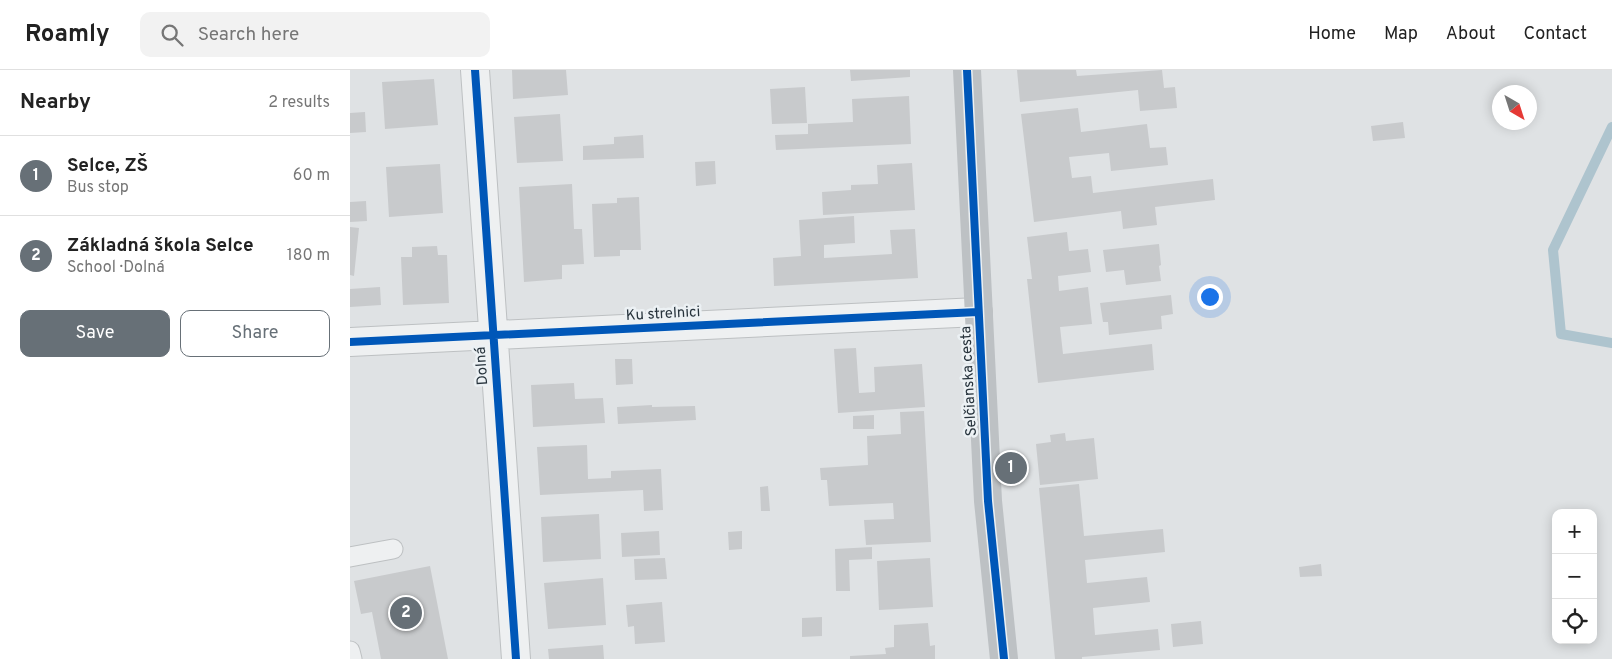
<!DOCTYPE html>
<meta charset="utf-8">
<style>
:root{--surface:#fff;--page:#f2f2f2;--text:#222;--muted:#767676;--line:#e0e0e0;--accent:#677077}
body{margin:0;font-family:Overpass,sans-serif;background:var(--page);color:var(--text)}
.controls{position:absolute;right:15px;bottom:15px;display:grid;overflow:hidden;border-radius:10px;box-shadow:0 2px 12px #0003}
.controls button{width:45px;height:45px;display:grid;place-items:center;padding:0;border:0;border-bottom:1px solid var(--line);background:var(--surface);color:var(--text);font:25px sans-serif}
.compass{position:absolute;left:1142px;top:15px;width:45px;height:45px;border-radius:50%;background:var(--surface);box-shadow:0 2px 12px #0003;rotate:141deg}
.you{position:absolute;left:859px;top:226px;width:18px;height:18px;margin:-12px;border:4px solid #fff;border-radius:50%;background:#1a73e8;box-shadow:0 0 0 8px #1a73e833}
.badge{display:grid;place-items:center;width:32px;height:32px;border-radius:50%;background:var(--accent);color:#fff;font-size:16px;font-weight:700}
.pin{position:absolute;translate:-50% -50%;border:2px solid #fff;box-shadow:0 1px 5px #0006}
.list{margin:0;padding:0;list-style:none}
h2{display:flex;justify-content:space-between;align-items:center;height:65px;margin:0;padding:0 20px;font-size:21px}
h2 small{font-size:16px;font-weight:400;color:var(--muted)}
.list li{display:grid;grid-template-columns:32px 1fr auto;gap:15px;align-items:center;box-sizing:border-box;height:80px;padding:0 20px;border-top:1px solid var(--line)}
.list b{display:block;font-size:19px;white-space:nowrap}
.list p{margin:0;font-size:16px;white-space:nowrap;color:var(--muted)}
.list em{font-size:16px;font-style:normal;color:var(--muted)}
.actions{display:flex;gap:10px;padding:15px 20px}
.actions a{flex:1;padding:11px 0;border:1px solid var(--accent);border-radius:10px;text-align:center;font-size:18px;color:var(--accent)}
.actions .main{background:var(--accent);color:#fff}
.icon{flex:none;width:28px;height:28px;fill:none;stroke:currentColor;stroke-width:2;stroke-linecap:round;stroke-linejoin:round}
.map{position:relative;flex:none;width:1262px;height:589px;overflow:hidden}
header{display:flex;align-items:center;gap:30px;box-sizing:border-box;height:70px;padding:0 25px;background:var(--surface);border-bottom:1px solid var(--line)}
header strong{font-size:24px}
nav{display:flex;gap:28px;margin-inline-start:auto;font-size:18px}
.search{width:350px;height:45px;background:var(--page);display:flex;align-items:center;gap:12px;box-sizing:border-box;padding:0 18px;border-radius:10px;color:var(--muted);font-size:19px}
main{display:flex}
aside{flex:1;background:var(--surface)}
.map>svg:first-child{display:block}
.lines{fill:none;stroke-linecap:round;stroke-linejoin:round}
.stream{stroke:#aec4ce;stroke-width:10}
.building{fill:#c8cacc}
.lane-casing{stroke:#bdc0c2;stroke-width:21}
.street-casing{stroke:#bdc0c2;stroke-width:30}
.lane{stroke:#eef0f1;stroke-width:19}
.street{stroke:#eef0f1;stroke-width:28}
.secondary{stroke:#bdc1c4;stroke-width:28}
.cycleway-casing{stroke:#ecf1f4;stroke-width:11}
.cycleway{stroke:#0057b8;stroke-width:8}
.labels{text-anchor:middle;stroke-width:5;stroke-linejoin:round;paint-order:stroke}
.street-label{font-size:15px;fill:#27333c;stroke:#ecf1f4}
</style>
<header>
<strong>Roamly</strong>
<div class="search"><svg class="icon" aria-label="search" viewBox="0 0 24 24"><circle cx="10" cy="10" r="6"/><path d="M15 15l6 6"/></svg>Search here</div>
<nav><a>Home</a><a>Map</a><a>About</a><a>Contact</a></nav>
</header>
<main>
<aside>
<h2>Nearby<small>2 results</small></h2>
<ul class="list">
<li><span class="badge">1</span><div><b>Selce, ZŠ</b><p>Bus stop</p></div><em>60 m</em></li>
<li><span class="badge">2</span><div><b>Základná škola Selce</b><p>School · Dolná</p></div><em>180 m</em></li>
</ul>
<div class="actions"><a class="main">Save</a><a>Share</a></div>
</aside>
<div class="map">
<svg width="1262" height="589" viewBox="0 0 1262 589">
<rect width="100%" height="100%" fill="#dfe2e4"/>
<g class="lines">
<path class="stream" d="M1262,57L1203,180L1211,264L1262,273"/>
</g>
<path class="building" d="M162,0H216L218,25L163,29Z
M500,0H560V7L501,11Z
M667,0H726L727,6L812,0L814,18L825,17L827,38L790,41L788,20L670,32Z
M84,9L88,55L35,59L32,12Z
M455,17L457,53L422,54L420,19Z
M559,26L561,74L426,80L425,65L458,64V54L503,52L502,29Z
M728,38L731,62L797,54L800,78L816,77L818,95L761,101L759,83L719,87L722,108L741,106L743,123L863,109L865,130L805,137L807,155L773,159L771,141L684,152L671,44Z
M15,42L16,62L0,63V43Z
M210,44L213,91L167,93L164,47Z
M1053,52L1055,68L1023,71L1021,56Z
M293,65L294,88L233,90V76L264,74V67Z
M365,91L366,114L346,116L345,92Z
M562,93L565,140L473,145L472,122L501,120V115L528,114L527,95Z
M90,94L93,143L39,147L36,97Z
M222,114L224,159H232L234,194L212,195V209L174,212L169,117Z
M289,127L291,180H270V186L244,187L242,134L267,133V128Z
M16,131L17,151L0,152V132Z
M504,146L505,173L474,175V188L542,184L540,160L565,159L568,208L424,216L423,188L451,186L449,150Z
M0,157L9,158L4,206L0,205Z
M717,162L719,181L738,179L741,202L708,206L709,221L738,217L742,254L710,257L713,284L802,274L804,300L688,313L677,209H682L677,167Z
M809,174L811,195L809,196L811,211L776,215L774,200L756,202L753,180Z
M87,176L88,185H97L99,233L53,235L51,187H62V177Z
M30,217L31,235L0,237V219Z
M821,225L823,244L811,246L812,259L759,265L758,252H753L750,233Z
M506,278L509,323L525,322L524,297L572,294L575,337L488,343L484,279Z
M265,289H282L283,314L266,315Z
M224,313L225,329L253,328L255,353L183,357L181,315Z
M302,335V337L345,336L346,350L268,354L267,337Z
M574,341L581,472L516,475L514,450L544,449L543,433L479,436L477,410H471L470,398L518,395L517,366L551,364L550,342Z
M524,345V359H503V346Z
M715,363L716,371L744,368L748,409L690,415L686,374L701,372L700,365Z
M237,375L238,409L261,408V401L311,399L313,440L294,441L293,420L190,425L187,377Z
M729,414L734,466L813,459L815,482L735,490L737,513L797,507L800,532L743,538L745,565L808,559L810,580L732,587V589H705L689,418Z
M418,416L420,441H411L410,417Z
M249,444L251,489L193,492L191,447Z
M309,461L310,485L272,487L271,463Z
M392,461V479L379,480L378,462Z
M522,477V489L499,490L500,521H486L485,479Z
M315,488L317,509L285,510L284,489Z
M580,488L583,537L529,540L527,491Z
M971,494L972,506L950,507L949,497Z
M80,496L98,589H31L22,542L11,544L4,511Z
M253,508L256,555L198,559L194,513Z
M312,532L315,572L285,574L284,556L278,557L276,535Z
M472,547V566L452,567V548Z
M851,551L853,574L823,577L821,554Z
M578,553L580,576L585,575V589H500V586L536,584L535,578L544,577V555Z
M253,575L254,589H199L198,579Z"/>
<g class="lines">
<defs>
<path id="lane" d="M0,487L43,479
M0,581L2,589"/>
<path id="street" d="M125,0L166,589
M0,272L628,242"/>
</defs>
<use href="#lane" class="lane-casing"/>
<use href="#street" class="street-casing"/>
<use href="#lane" class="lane"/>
<use href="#street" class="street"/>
<path class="secondary" d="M617,0L638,431L654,589"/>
<defs>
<path id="cycleway" d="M125,0L166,589
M617,0L638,431L654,589
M0,272L628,242"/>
</defs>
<use href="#cycleway" class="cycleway-casing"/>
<use href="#cycleway" class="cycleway"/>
</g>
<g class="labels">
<g class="street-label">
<text transform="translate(313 243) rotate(-3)" y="5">Ku strelnici</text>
<text transform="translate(131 296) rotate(-94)" y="5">Dolná</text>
<text transform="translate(618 311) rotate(-93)" y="5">Selčianska cesta</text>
</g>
</g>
</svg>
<div class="controls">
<button>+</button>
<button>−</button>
<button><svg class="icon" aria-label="locate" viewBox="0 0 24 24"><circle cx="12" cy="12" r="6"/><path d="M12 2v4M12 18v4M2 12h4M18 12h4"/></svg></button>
</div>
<svg class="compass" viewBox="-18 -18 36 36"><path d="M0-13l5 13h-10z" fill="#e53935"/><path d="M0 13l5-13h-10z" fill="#767676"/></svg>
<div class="you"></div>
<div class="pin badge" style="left:661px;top:398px">1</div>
<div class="pin badge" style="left:56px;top:543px">2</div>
</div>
</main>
